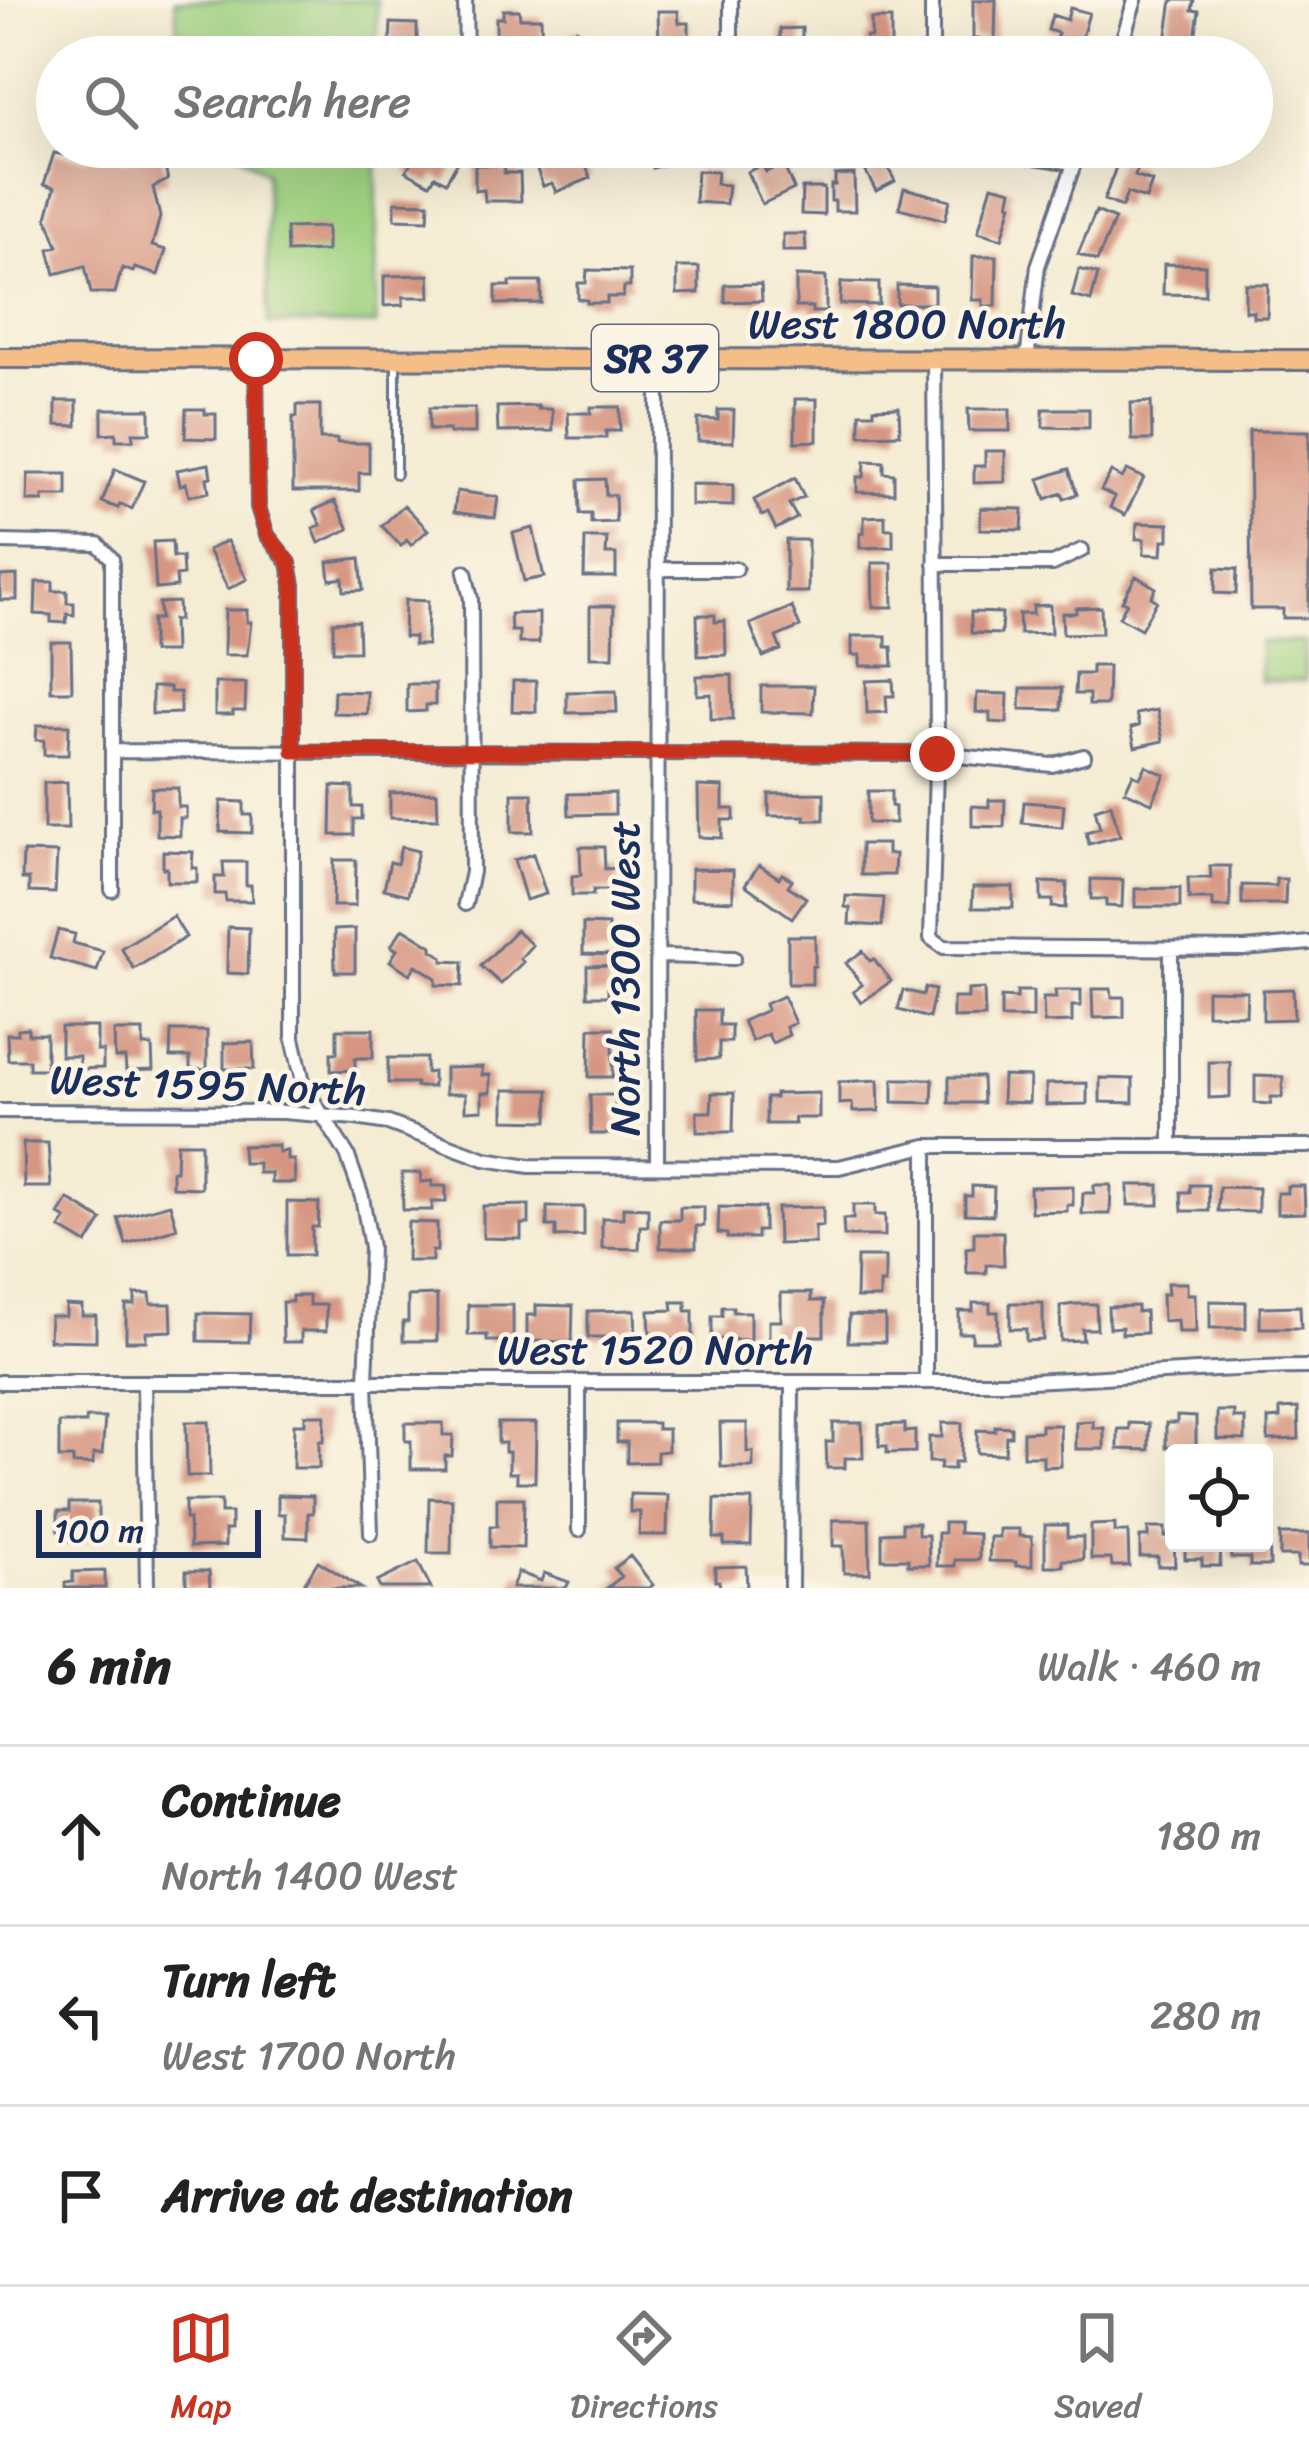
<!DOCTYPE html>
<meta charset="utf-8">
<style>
:root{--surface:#fff;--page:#f6f6f6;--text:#222;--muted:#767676;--line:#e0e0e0;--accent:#c8321e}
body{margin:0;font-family:Sriracha,sans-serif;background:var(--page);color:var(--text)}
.controls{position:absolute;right:36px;bottom:36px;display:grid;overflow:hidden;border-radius:12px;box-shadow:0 12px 48px #0002}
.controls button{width:108px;height:108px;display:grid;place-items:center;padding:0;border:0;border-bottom:3px solid var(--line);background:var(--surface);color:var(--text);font:60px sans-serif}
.scale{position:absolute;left:36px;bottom:30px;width:225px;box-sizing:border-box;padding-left:12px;border:6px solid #1b2f5e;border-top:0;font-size:33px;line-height:42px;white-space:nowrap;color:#1b2f5e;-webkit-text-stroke:9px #fcf5e5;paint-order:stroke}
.stop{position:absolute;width:36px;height:36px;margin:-27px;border:9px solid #c8321e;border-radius:50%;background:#fff}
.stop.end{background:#c8321e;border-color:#fff;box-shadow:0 3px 12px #0008}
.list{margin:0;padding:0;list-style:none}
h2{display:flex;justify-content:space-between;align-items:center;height:156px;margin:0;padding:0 48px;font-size:51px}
h2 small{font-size:39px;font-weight:400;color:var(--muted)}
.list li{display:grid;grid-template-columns:78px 1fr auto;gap:36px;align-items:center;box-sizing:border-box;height:180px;padding:0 48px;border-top:3px solid var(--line)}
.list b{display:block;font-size:45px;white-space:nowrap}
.list p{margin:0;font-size:39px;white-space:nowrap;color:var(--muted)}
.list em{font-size:39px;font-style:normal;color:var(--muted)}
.icon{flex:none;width:66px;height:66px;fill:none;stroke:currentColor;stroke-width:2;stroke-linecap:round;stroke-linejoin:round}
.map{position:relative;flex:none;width:1309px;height:1588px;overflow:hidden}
.search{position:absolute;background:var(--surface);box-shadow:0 12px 48px #0002;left:36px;right:36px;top:36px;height:132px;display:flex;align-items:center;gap:30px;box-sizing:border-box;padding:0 42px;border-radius:66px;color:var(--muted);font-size:45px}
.sheet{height:696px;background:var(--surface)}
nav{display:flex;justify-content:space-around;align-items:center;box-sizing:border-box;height:168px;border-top:3px solid var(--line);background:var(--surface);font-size:33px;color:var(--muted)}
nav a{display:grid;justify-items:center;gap:6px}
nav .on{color:var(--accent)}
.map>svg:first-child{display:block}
.green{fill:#a0d282;stroke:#5e8070;stroke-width:3}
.building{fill:#d69581}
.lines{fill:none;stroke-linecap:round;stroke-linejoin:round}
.lane-casing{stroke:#677187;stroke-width:12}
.street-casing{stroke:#677187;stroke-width:18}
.primary-casing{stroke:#677187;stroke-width:24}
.lane{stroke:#fff;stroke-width:6}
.street{stroke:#fff;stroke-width:12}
.primary{stroke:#f6be87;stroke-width:18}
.route{stroke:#c8321e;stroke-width:15}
.labels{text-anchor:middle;stroke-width:9;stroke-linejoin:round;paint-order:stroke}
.shield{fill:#fcf5e5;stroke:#5e6a86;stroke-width:3}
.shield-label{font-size:39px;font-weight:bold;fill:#1b2f5e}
.street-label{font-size:42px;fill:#1b2f5e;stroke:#fcf5e5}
</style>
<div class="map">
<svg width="1309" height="1588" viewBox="0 0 1309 1588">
<rect width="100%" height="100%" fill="#fcf5e5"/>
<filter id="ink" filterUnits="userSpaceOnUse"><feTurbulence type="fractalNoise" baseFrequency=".00833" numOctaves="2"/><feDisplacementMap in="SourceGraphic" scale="24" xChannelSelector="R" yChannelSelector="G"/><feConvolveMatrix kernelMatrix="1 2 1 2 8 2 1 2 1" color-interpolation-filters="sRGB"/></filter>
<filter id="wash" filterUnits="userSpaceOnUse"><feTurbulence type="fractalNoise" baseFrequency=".004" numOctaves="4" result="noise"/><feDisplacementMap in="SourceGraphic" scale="48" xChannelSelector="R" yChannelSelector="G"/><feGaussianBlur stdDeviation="2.7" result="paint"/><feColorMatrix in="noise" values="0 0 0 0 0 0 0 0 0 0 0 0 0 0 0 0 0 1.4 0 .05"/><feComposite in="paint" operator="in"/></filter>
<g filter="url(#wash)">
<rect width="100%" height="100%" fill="#f4ecd3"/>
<path class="green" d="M175,0H377V57H179Z
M230,147H377L376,325L268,324L266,173Z
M1260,642H1305V681H1260Z"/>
<g id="blocks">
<path class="building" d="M973,0H996L995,39H973Z
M1172,0H1194L1192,10L1199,11L1194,45L1166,41Z
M1070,8L1089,13L1077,55L1053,49L1058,33L1048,30L1052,15L1067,20Z
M503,10H519L520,18H541L542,46L496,43V18H503Z
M658,11H678L679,23H689V42L659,43Z
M871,19H891V50L887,49V57H873V49H866V37H871Z
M391,23L417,24V44H422V57L384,55L385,45H390Z
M802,28V57H780V29Z
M576,29L602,57H559L553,50Z
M90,147H118L122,160L161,151L168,180L153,187L160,217L152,246L166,250L158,275L135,268L133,272L122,268L115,293H91L85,266L55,274L49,249L58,246L47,217L55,187L44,184L54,153L88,159Z
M413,147H428L427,149L432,152L434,148L458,161L446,182L435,176L430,184L406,171L410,164L405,161Z
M647,147H671L675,162L653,168Z
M863,147H877L895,181L876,191L855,151Z
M560,154L563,162L581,155L591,178L556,192L552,183L543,186L535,164Z
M1119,159L1139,166L1135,176L1152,182L1146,199L1127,193L1122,207L1104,200Z
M783,164L794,189L762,204L747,172L762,165L766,172Z
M475,165H504V173H520L521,201H485L484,190L475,191Z
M697,171L717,172L716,184L728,185L726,204L695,202Z
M854,174L855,211H835V201H831V185H835V175Z
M992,185L1012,190L1009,203L1012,204L1002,239L978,232Z
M802,188H824V215L801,214Z
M904,188L950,200L945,220L899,208Z
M395,202L429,203L428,220L395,219Z
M1096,211L1115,219L1097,261L1078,254Z
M327,227V251L287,252L286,228Z
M783,234H805L806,251H783Z
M973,256H997L996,306H983V300H972Z
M1164,264L1205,265V295L1163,294Z
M677,267H699V293L677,294Z
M1079,269L1098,274L1091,301L1072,296Z
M587,270L630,271V287H624L623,297H607V303H587V300L578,299V283H586Z
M429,275L430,297H403V305L384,306V276Z
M796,276L826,277V312H812V307H796Z
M510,282H541V303L496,304V286H510Z
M841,282L879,283V305L840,304Z
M761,284L762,301L725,302V285Z
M1245,284H1268L1267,317H1253V311H1245Z
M897,285L934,286V304H897Z
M795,399H817V441L795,442Z
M56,401H77V426L56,425Z
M1151,402L1152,440H1132L1131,403Z
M297,405H320V439H337V443H369V473H359V491H293V417H297Z
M538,406V409H552L553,431L498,432L497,407Z
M591,407H620V431H606V438H569L568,413H591Z
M899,407L900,434L860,435V413H874V408Z
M429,408H475V433H449V430H429Z
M102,409H150V433H133V440H116V433L102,434Z
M186,409H205V414H216V439L185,438Z
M968,409H1010V431H969Z
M1043,409H1089V428L1043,427Z
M718,410H734L733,442L698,441V419L718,420Z
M1249,431H1309V618H1283V609H1251Z
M985,451H1005V482L974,483V466H985Z
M865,461L884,462V473L894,474V493L857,492V477H864Z
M209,464L211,477L207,478L209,492L189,496L186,483L180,485L177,470Z
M115,469L144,481L132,509L120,504L118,508L102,502Z
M1069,469L1077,494L1064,499L1062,493L1046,499L1039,479Z
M1127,470L1144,478L1125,515L1110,507L1115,497L1101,490L1111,472L1122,478Z
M28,474H67V496H43V501H27Z
M795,478L804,497L789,504L797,518L776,529L768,513L762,516L754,500Z
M605,479L606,495H615L616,522L591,523V514H580L579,480Z
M691,484L733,485V506L691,505Z
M457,491L498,497L495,518L454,512Z
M335,501L349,529L319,543L313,528L321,525L314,510Z
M404,505L428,530L411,545L407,540L401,546L382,526Z
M981,508L1023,509L1022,530L980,529Z
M885,516V529H893V547L860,548V533H864V517Z
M1137,523L1169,524V540H1163L1162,555L1144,554V539H1136Z
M533,528L544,577L524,581L513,533Z
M585,538H607L606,554H616V577H584Z
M786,540H808V592H786Z
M172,541L173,557H182L183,575L176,576L177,587L156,589L153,542Z
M227,541L247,579L228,589L208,550Z
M360,558L363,590L344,591L343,578L330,580L328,562Z
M872,563H892L893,607H873Z
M1216,568L1237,569L1236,594L1215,593Z
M17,575V600H0V576Z
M1136,576L1156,588L1151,597L1157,601L1141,629L1119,617L1127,603L1122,601Z
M36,582H53V591H67V603H74V615L67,614L66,623L51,622V615L35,614Z
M405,600L428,601L427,645H414V637H404Z
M178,602L179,620H173L174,652H152V619H160L159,603Z
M1050,605L1051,633L1020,634L1019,614H1033V606Z
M590,606H614L613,657H590Z
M792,607L800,627L776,637L781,650L763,657L750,624Z
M1101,607L1102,633L1063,634L1062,613H1076V608Z
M225,610H247V622H251L247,655H224Z
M971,612L1002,613L1001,634L971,633Z
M539,613V643H519V631H511L510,614Z
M697,615H715V622L725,621L726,655L698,656Z
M358,621L359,651H333V622Z
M852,636H886V647H892L893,666H860V655H852Z
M51,642H71L72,691H51Z
M1092,666H1108L1107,705H1089V694H1075L1076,674H1092Z
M732,675L733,719H711V694L697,695V676Z
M893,680L894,696H886L887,712L867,713L866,681Z
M513,681H536V712L512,711Z
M215,683H246L245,711H233V715H215Z
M407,684H435V705H426V711L407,712Z
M761,686H814L813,713L761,712Z
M152,687H170V692H180V713L152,714Z
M1021,688H1062L1061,710L1020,709Z
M334,691L367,692V714L333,713Z
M616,691L617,712L567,713V692Z
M977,693L1008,694L1007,723L990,722V713L976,712Z
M1157,710L1163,741L1135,747L1131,728L1139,726L1136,714Z
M37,725H69L68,755H44V740H36Z
M1146,766L1165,775L1152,803L1125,791L1133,774L1140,778Z
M67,782L68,829H44V783Z
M332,786L353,787V807H362V819H354V835H331Z
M698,786L723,787V809H734V820H722V838L699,837Z
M152,788H178V807H186V818H180V836L157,835V809H151Z
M868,791H891V806L895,807V823H868Z
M437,792L438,819L390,818V793Z
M512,793H532L533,832H512Z
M615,793V814L569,815L568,794Z
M824,793V820H805V816H769V794Z
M989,800H1005L1004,827L972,826V806L989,807Z
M221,801L244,802V815H252V833L220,832Z
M1024,802L1064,805L1062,827L1022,823Z
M1111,804L1120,836L1089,844L1086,832L1100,828L1095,809Z
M861,844H887V854H895L894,875H861Z
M401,847L418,851L408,895L384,889L390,862L397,864Z
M580,847H604L605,869L618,868V890H593V895H572V876L581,875Z
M163,851L193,852L192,868H197V882H167V868H163Z
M23,852L57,853L55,893L29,892V879H22Z
M533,854L546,894L526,900L514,860Z
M334,860H356L355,906H333Z
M223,862H246V885H251L252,901H226L225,894H215V877H224Z
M759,865L779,878L782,874L792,880L788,886L806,898L792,918L745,885Z
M1210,866H1230V907H1213V899H1189L1188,878H1211Z
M691,869L733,870V901L691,899Z
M1091,879L1123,880L1122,907L1106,906V899H1091Z
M1276,879H1286L1285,904H1242V885L1276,886Z
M1041,882L1067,883L1066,908L1052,907L1053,900H1041Z
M973,887H1013V908H972Z
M1180,888V907H1135V889Z
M846,896L884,898L882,926L849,924L850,908L845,907Z
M173,916L186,937L134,969L121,948Z
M583,924L608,925V938H615V955L583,954Z
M228,927L249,928L248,974L227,973Z
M403,928L432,946V950L443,957V961L463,962L462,986L436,985V978L416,965L410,974L390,961L397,950L391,946Z
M355,929V972H335L334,930Z
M58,930L75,934L73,943L103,951L97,971L50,958Z
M516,930L532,945L520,959L523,962L501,984L481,966Z
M788,936H815V966H812V984H788Z
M863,951L870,961L874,959L891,981L861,1003L853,992L862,985L846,963Z
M615,965V982H608V996H587V966Z
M925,988L935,990L929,1018L898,1010L903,990L923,995Z
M984,989L985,1017L953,1018V998H968V990Z
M1092,989H1111L1112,997H1124V1017L1093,1018Z
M1293,989L1294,1019L1263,1020V990Z
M1055,990H1081V1006H1072V1022L1044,1023L1043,998H1056Z
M1207,990L1247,991L1246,1015L1207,1014Z
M1017,991H1033V1018H1001V997L1017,998Z
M783,996L795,1023L786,1027L789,1035L772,1043L768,1034L752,1041L743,1021L767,1010L765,1004Z
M696,1010H719V1025H731V1042H719V1059L697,1060Z
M61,1027H97V1051H103V1068L79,1069V1056H61Z
M28,1028V1034H46V1069H29V1060H8L7,1034H18V1029Z
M590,1028H613V1077H589Z
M337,1029H373V1058H355V1070L331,1071V1053H337Z
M114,1031H143V1046H152L153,1070L126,1071L125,1058H115Z
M171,1031H207V1070L190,1069V1057H170Z
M253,1042L254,1069H224V1043Z
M388,1058H426V1073L433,1072V1087H416V1083H388Z
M1209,1062H1230V1097L1209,1098Z
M482,1067V1075H490V1093H482V1110L465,1111V1094H445V1068Z
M1003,1076L1030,1077L1029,1103L1002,1102Z
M1255,1076L1283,1077L1282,1097H1271V1104L1255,1103Z
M949,1077H982L983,1103H949Z
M1100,1078L1133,1079V1103L1100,1102Z
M893,1079H933L932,1103L893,1102Z
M878,1080L879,1111L853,1112L852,1103L839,1104V1082Z
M1087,1083V1104L1046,1105V1084Z
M504,1090H549L548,1121L504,1120Z
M712,1093H734L733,1132H697V1112H711Z
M819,1093V1118H794L795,1124H766V1098H775V1094Z
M590,1095H615L616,1134H591Z
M23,1143H48L51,1187H24Z
M177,1143H201V1188L172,1187V1171H176Z
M278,1145V1152L287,1151V1160H294L295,1183H271V1173H258V1163H243L242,1146Z
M402,1173H421V1182L432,1181V1186H446V1202H432V1210H403Z
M1094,1185H1111L1110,1214H1082L1083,1193H1094Z
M1128,1185H1159V1205H1128Z
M1190,1185H1208L1209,1211H1182L1181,1192H1190Z
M972,1186L994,1187L993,1215L965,1214V1196H972Z
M1073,1186V1205H1067V1211L1031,1212L1030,1187Z
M1287,1186H1304L1305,1213L1277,1214V1193H1287Z
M1219,1187L1258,1188V1212L1218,1211Z
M68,1199L102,1220L87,1244L60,1228L66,1219L59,1215Z
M287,1202L319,1203L318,1227H312V1255H287Z
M170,1204L177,1228L126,1244L118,1218Z
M529,1205V1224H521V1239L483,1238V1206Z
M853,1205H875V1215H885V1236H844L843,1219H853Z
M547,1207H584V1236L556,1237V1226H547Z
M623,1207L648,1208V1226H640L639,1249L602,1248V1218H623Z
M680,1207H704V1226H696V1248H660V1220H680Z
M719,1207L764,1208V1231H757V1238H727V1234L718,1233Z
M823,1207V1226H815V1243L778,1244L777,1208Z
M408,1222L437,1223V1251H432V1261H407Z
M974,1232H1003L1004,1265H986V1273H967L966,1248L974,1247Z
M857,1257H885V1283H880V1298H856Z
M1167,1283H1187V1294H1195L1196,1332H1178L1177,1320L1163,1321L1162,1294H1168Z
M781,1293H811V1301H824V1336H796V1342H769V1321H781Z
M135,1294H150L151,1304H171L172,1331L146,1332V1341H126V1305H135Z
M437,1295V1341H403V1322H408V1296Z
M292,1296H309V1305H326V1331H301V1342H283L282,1302H292Z
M1210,1301L1246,1302V1328H1210Z
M672,1302H686V1311H693V1341L650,1337L649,1311L673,1310Z
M973,1303H990V1312H998V1341H972V1333H959V1311H973Z
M1010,1303H1043V1340L1026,1341V1329H1010Z
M1075,1304H1096L1097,1329H1082L1083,1340L1061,1341L1060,1306Z
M66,1305L82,1306V1316H96V1341L49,1340L50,1316H66Z
M468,1305H513V1341H487V1335H468Z
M536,1305L573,1306L572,1342L527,1341V1315H536Z
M1137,1306V1312L1145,1311L1146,1333L1122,1334V1327L1109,1328L1108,1307Z
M1300,1306L1301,1328H1260V1307Z
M722,1307H733V1312H750V1340L712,1339V1316H722Z
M635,1310L636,1341H609V1337H588V1311Z
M198,1313L250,1314L249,1342L198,1341Z
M849,1315L885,1316V1342H848Z
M1298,1408L1299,1439L1268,1440V1419L1280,1418V1409Z
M1217,1411H1234V1418H1245V1440L1217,1439Z
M305,1415H325L324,1441H319V1468H293L294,1424H305Z
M1177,1416L1196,1417V1447H1166V1423H1177Z
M86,1418H105L102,1454H93V1464H73V1458H59V1423H86Z
M1093,1421V1428H1104V1449H1076V1422Z
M186,1422H209L210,1476H187Z
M405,1423H443V1435H453L452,1456H445V1469H411V1441H405Z
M498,1423H536L535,1482H517V1473H509V1452H505V1443H498Z
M617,1423H657V1429H668V1451L657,1452V1462L627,1463V1442H617Z
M720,1423H747V1452H753V1467H721Z
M833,1423H862L863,1458H845V1468H827L826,1442H833Z
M942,1423H962L961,1462H954V1469H940L941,1462H929V1437H942Z
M1129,1423L1149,1424V1450L1118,1449V1429H1129Z
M905,1424V1432L915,1431V1452L887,1453V1446H879V1425Z
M1041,1425H1060L1061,1466L1043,1467V1456H1023V1432L1041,1431Z
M995,1426L1011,1427V1436H1006L1005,1454L977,1453V1430L995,1431Z
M630,1494L668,1495L667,1535H639L640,1512H630Z
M278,1495L313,1496V1513H308V1538L285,1537V1514H278Z
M429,1498L452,1499L451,1553H428Z
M497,1498H524L523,1548L490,1547V1526H497Z
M715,1499L752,1500L751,1545H724V1538H714Z
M185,1501H221V1513H231V1530H225V1546L190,1547L189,1519H185Z
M69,1503H98V1523H104V1541H69V1531H58V1511H69Z
M833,1520H869L870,1573H844L843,1546H833Z
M902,1523H918V1535H928L929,1565H908V1559H882V1533L902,1532Z
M944,1523H959V1533L979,1534V1560H955V1566H937L938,1533H944Z
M1115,1524V1532H1128L1129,1566H1112L1111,1559H1091V1525Z
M1045,1525H1067V1537H1083V1560H1063V1566H1045Z
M1148,1528H1165V1537H1174L1175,1566H1158V1557H1140V1537H1148Z
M1264,1528H1269L1270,1566H1250V1558H1231L1230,1543H1264Z
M999,1529H1019V1536L1032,1537V1566H1016V1562L989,1561L990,1537H999Z
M1280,1534H1309V1566H1298V1556H1280Z
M1185,1543H1221L1220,1566H1202V1559H1185Z
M630,1556L653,1585L649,1588H607L621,1577L614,1568Z
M318,1561L361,1588H311L304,1584Z
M418,1562L431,1588H380L377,1582Z
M746,1566L747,1588H720L719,1581H715V1567Z
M105,1571V1588H65V1583L73,1582V1572Z
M186,1571H209L210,1588H186Z
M518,1572L541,1581L544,1573L569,1582L566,1588H512Z"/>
</g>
</g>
<g filter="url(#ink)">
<use href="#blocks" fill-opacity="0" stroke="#677187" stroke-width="3"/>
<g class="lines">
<defs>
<path id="lane" d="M396,474V364"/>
<path id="street" d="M465,0L466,57
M731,0V57
M932,57V0
M1117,57L1135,0
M969,147L1074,163
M256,359L258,507L267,535L289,563L293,585V1038L304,1086L347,1154L362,1197L371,1247L366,1382L371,1533
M934,360L937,735L931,938L944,947L1245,949L1309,943
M1027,360L1038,266L1080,147
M0,542L98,544L112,559V890
M935,564H1053L1082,550
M658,569H736
M465,572L471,599L472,872L465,904
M112,751L937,754L1052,765L1084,756
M658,956L734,958
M0,1111L283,1112L356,1118L388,1123L485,1159L530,1166L839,1167L926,1146H1309
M926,1146V1382
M1171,1146V949
M657,1166L658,358
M0,1382H1006C1107,1379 1208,1367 1309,1367
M144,1382L147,1588
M579,1530V1382
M791,1588L792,1382"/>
<path id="primary" d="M0,358L1309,360"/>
</defs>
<use href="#lane" class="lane-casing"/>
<use href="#street" class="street-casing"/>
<use href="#primary" class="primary-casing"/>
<use href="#lane" class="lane"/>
<use href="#street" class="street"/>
<use href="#primary" class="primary"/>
</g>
</g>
<g class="lines" filter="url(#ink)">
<path class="route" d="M256,359L258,507L267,535L289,562L293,585V751L937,754"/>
</g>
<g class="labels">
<rect class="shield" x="592" y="325" width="126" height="66" rx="9"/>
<g class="shield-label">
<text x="655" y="372">SR 37</text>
</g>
<g class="street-label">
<text x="907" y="338">West 1800 North</text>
<text transform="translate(624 978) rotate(-90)" y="15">North 1300 West</text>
<text transform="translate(208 1084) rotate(2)" y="15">West 1595 North</text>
<text x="655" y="1364">West 1520 North</text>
</g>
</g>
</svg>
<div class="controls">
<button><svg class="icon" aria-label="locate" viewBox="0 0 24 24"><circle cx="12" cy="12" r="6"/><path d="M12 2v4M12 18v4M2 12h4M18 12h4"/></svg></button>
</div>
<div class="scale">100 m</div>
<div class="stop" style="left:256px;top:359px"></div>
<div class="stop end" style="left:937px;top:754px"></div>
<div class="search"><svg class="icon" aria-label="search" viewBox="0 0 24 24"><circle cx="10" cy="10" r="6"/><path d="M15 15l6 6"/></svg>Search here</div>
</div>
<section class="sheet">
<h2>6 min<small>Walk · 460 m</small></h2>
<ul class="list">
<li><svg class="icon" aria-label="ahead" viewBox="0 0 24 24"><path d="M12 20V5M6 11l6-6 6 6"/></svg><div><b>Continue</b><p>North 1400 West</p></div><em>180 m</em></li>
<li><svg class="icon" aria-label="left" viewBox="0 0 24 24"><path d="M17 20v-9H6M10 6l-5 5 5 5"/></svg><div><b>Turn left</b><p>West 1700 North</p></div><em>280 m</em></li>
<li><svg class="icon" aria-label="arrive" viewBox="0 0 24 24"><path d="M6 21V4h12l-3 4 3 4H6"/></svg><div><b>Arrive at destination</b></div></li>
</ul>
</section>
<nav>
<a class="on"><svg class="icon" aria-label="map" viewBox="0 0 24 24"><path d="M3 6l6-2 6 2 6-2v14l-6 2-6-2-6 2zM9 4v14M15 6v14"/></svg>Map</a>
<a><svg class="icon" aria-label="directions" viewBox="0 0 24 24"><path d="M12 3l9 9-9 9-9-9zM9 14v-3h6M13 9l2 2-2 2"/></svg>Directions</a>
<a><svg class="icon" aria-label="saved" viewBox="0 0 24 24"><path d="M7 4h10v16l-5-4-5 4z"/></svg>Saved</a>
</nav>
